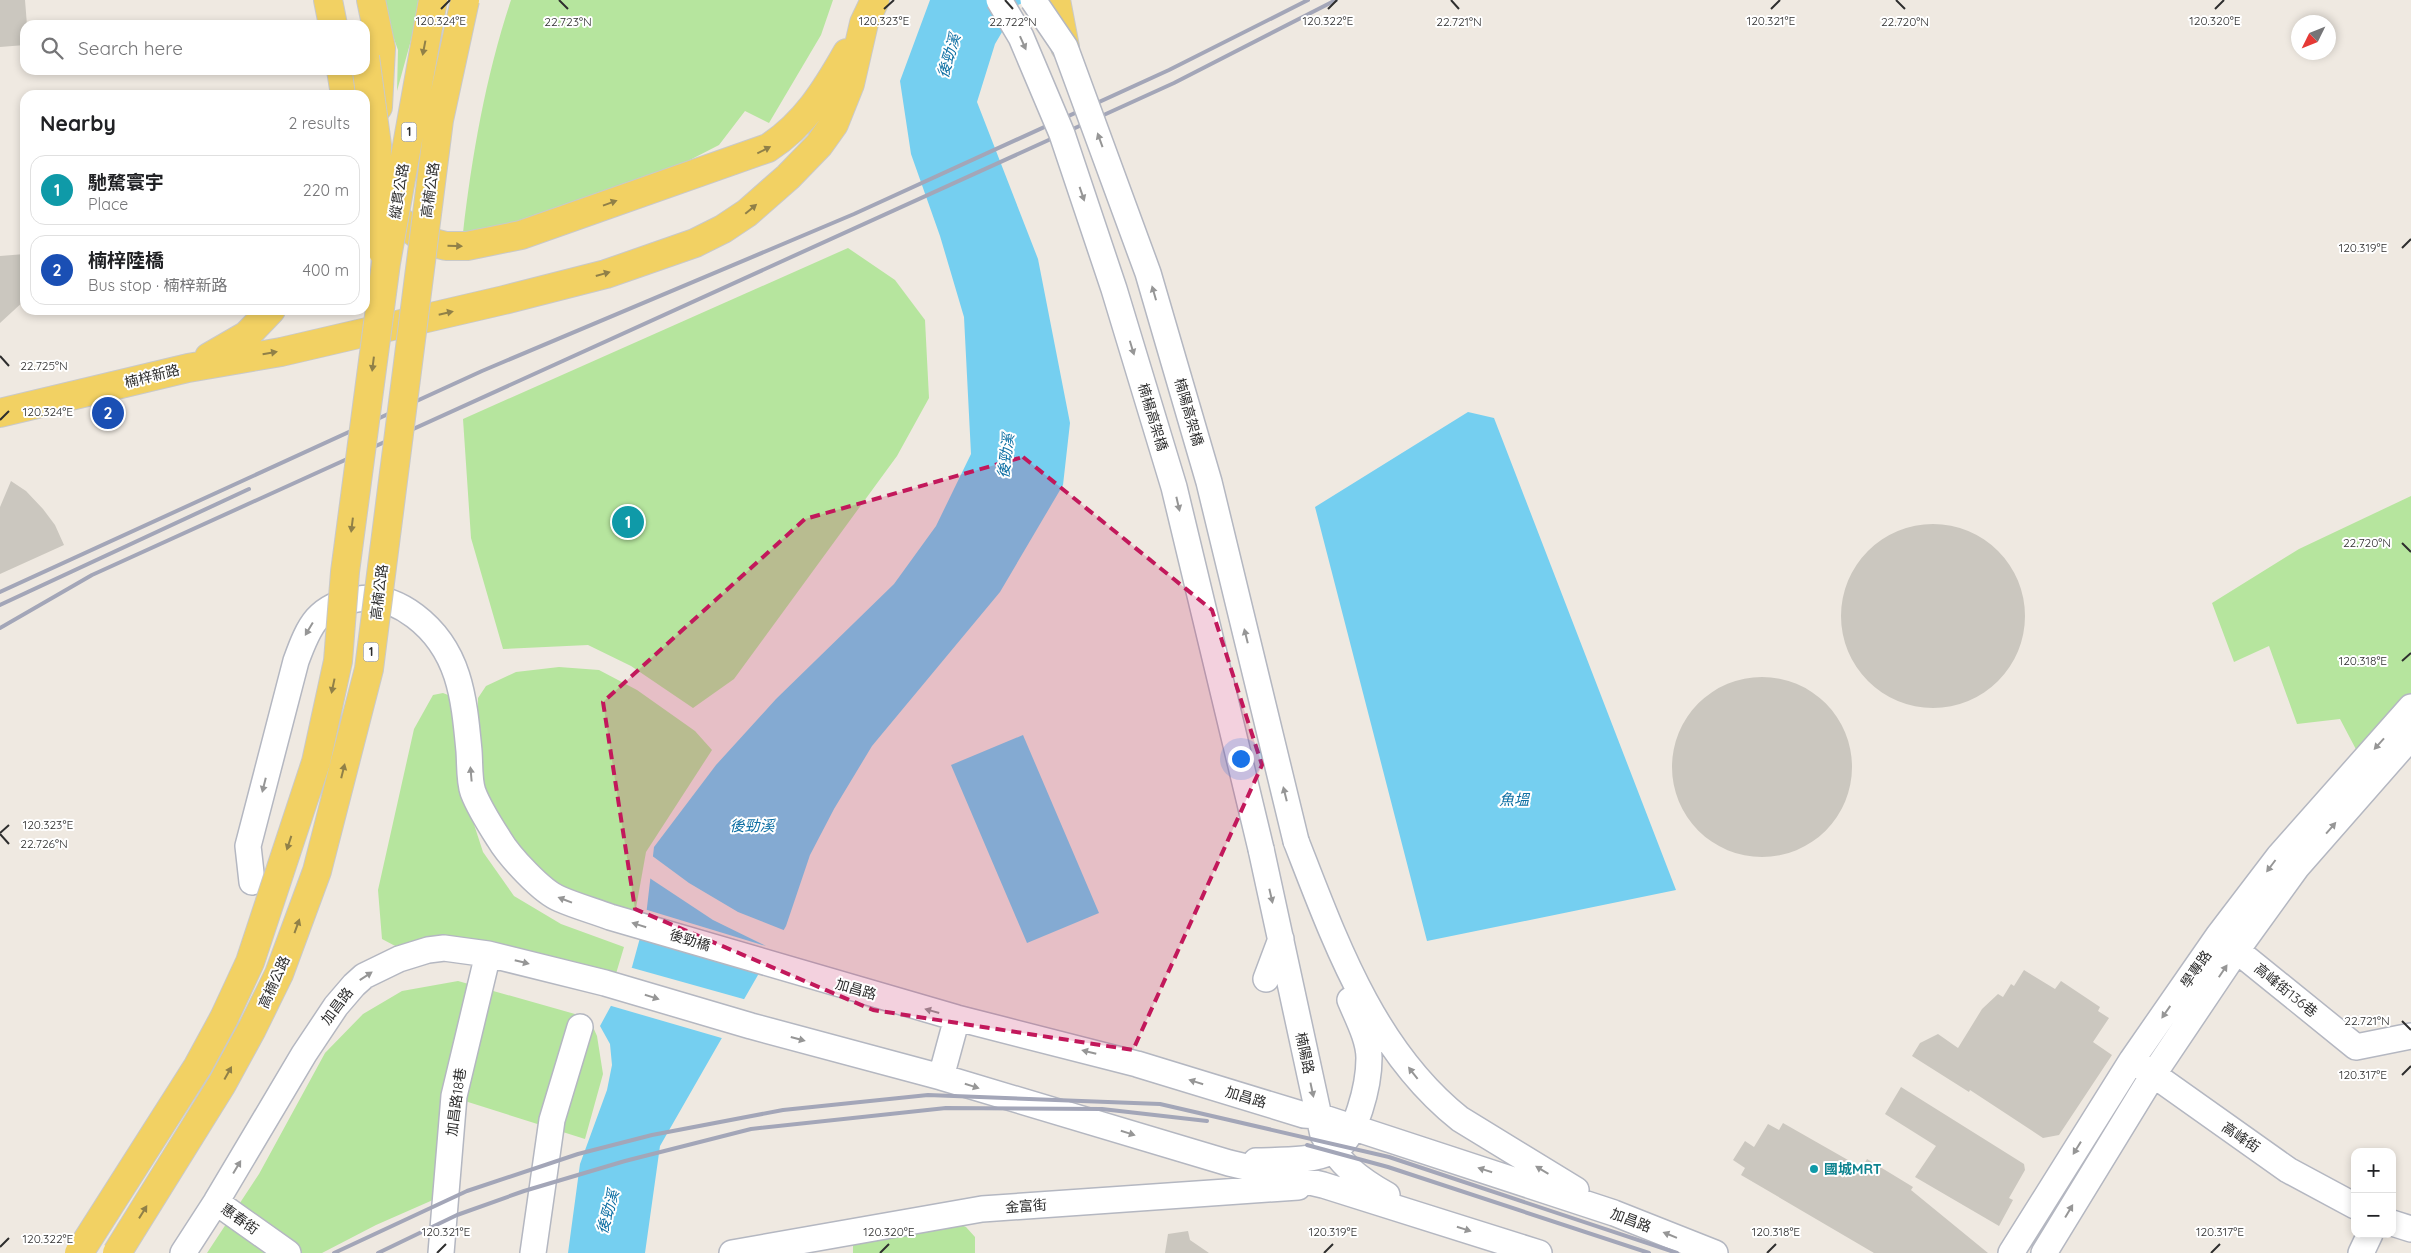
<!DOCTYPE html>
<meta charset="utf-8">
<style>
:root{--surface:#fff;--page:#f6f6f6;--text:#202124;--muted:#757577;--line:#e0e0e0;--accent:#4264fb}
body{margin:0;font-family:Quicksand,"Noto Sans TC",sans-serif;background:var(--page);color:var(--text)}
.controls{position:absolute;right:15px;bottom:15px;display:grid;overflow:hidden;border-radius:10px;box-shadow:0 2px 8px #0003}
.controls button{width:45px;height:45px;display:grid;place-items:center;padding:0;border:0;border-bottom:1px solid var(--line);background:var(--surface);color:var(--text);font:25px sans-serif}
.compass{position:absolute;left:2291px;top:15px;width:45px;height:45px;border-radius:50%;background:var(--surface);box-shadow:0 2px 8px #0003;rotate:227deg}
.you{position:absolute;left:1240px;top:758px;width:18px;height:18px;margin:-12px;border:4px solid #fff;border-radius:50%;background:#1a73e8;box-shadow:0 0 0 8px #1a73e833}
.badge{display:grid;place-items:center;width:32px;height:32px;border-radius:50%;background:var(--accent);color:#fff;font-size:16px;font-weight:700}
.pin{position:absolute;translate:-50% -50%;border:2px solid #fff;box-shadow:0 1px 5px #0006}
.list{margin:0;padding:0;list-style:none}
h2{display:flex;justify-content:space-between;align-items:center;height:65px;margin:0;padding:0 20px;font-size:21px}
h2 small{font-size:16px;font-weight:400;color:var(--muted)}
.list li{display:grid;grid-template-columns:32px 1fr auto;gap:15px;align-items:center;box-sizing:border-box;height:70px;margin:0 10px 10px;padding:0 10px;border:1px solid var(--line);border-radius:15px}
.list b{display:block;font-size:19px;white-space:nowrap}
.list p{margin:0;font-size:16px;white-space:nowrap;color:var(--muted)}
.list em{font-size:16px;font-style:normal;color:var(--muted)}
.icon{flex:none;width:28px;height:28px;fill:none;stroke:currentColor;stroke-width:2;stroke-linecap:round;stroke-linejoin:round}
.map{position:relative;flex:none;width:2411px;height:1253px;overflow:hidden}
.search{position:absolute;background:var(--surface);box-shadow:0 2px 8px #0003;left:20px;top:20px;width:350px;height:55px;display:flex;align-items:center;gap:12px;box-sizing:border-box;padding:0 18px;border-radius:15px;color:var(--muted);font-size:19px}
.panel{position:absolute;background:var(--surface);box-shadow:0 2px 8px #0003;left:20px;top:90px;width:350px;height:225px;border-radius:15px}
.map>svg:first-child{display:block}
.green{fill:#b6e59e}
.water{fill:#75cff0}
.pier{fill:#efe9e1}
.building{fill:#cbc7bf}
.lines{fill:none;stroke-linecap:round;stroke-linejoin:round}
.minor-casing{stroke:#b4b7c1;stroke-width:28}
.major-casing{stroke:#c9c9c9;stroke-width:30}
.minor{stroke:#fff;stroke-width:25}
.major{stroke:#f2d163;stroke-width:28}
.rail{stroke:#a3a6b8;stroke-width:4}
.minor-bridge-casing{stroke:#b4b7c1;stroke-width:28;stroke-linecap:butt}
.major-bridge-casing{stroke:#c9c9c9;stroke-width:30;stroke-linecap:butt}
.minor-bridge{stroke:#fff;stroke-width:25}
.major-bridge{stroke:#f2d163;stroke-width:28}
.oneway{fill:#969696}
.oneway2{fill:#908048}
.marked{fill:#c2185b;fill-opacity:0.2;stroke:#c2185b;stroke-width:4;stroke-dasharray:10 6;stroke-linejoin:round}
.ticks{fill:none;stroke:#2e2e2e;stroke-width:2}
.culture-dot{fill:#0f9aa8;stroke:#fff;stroke-width:2}
.labels{text-anchor:middle;stroke-width:4;stroke-linejoin:round;paint-order:stroke}
.shield{fill:#fff;stroke:#6d6d6d;stroke-width:1}
.shield-label{font-size:12px;font-weight:bold;fill:#2e2e2e}
.street-label{font-size:14px;fill:#2e2e2e;stroke:#fff}
.culture-label{font-size:14px;font-weight:bold;fill:#0d838f;stroke:#fff;text-anchor:start}
.water-label{font-size:15px;font-style:italic;fill:#0d6fa3;stroke:#fff}
.ticks-label{font-size:12px;text-anchor:middle;fill:#2e2e2e;stroke:#fff;stroke-width:4;stroke-linejoin:round;paint-order:stroke}
</style>
<div class="map">
<svg width="2411" height="1253" viewBox="0 0 2411 1253">
<rect width="100%" height="100%" fill="#efe9e1"/>
<path class="green" d="M380,0H422L397,91L398,50Z
M511,0H833L821,35L769,123L745,111L719,145L684,163L556,213L485,233H463C472,155 486,75 511,0Z
M848,248L895,280L925,320L929,398L897,456L734,679L693,708L631,666L588,645L503,649L471,538L463,419Z
M2411,496V698L2359,755L2340,719L2297,724L2269,646L2234,662L2212,603L2299,549Z
M559,667L599,670L637,690L695,731L712,750L646,852L636,908L625,915L557,891L506,838L483,797L477,765L478,698L486,686L516,672Z
M443,693L453,697L468,806L483,852L514,896L561,924L624,947L615,977L399,948L382,939L378,890L414,729L433,695Z
M458,981L589,1018L597,1036L603,1074L585,1139L449,1096L442,1196L376,1225L322,1253H207L259,1174L325,1053L363,1014L402,991Z
M954,1222L966,1227L975,1237V1253H853V1244Z"/>
<path class="water" d="M930,0H1029L1018,5L995,44L977,102L1038,259L1070,423L1063,485L1000,592L872,746L834,809L810,855L786,926L660,1146L645,1253H568L580,1164L607,1090L612,1065L610,1044L600,1026L632,967L646,916L654,847L716,765L776,699L894,584L936,526L971,454L964,317L940,236L911,154L900,81Z
M1468,412L1494,418L1676,890L1427,941L1315,507Z
M1023,735L1099,913L1027,943L951,765Z"/>
<path class="pier" d="M651,855L689,883L738,912L786,931L764,970L643,916L644,909L766,946L713,920L648,877Z
M629,967L747,1000L725,1039L608,1005Z"/>
<path class="building" d="M0,0H25L27,25H25V45L0,47Z
M25,254V300L0,323V256Z
M11,481L26,491L43,509L55,525L64,545L0,574V507Z
M1841 616a92 92 0 1 1 184 0a92 92 0 1 1-184 0Z
M1672 767a90 90 0 1 1 180 0a90 90 0 1 1-180 0Z
M2024,970L2055,989L2061,981L2100,1007L2098,1011L2109,1018L2093,1042L2112,1055L2059,1135L2043,1138L1970,1090L1969,1092L1912,1056L1920,1043L1938,1034L1958,1048L1982,1009L1998,994L2003,997L2011,984L2014,986Z
M1901,1087L2024,1164L2025,1170L2009,1198L2013,1200L1999,1226L1915,1177L1936,1146L1885,1114Z
M1783,1123L1862,1168L1867,1159L1913,1187L1911,1190L1988,1253H1874L1741,1175L1745,1168L1733,1160L1745,1141L1754,1147L1768,1124L1779,1130Z
M1188,1231L1190,1240L1209,1253H1165L1168,1234Z"/>
<g class="lines">
<defs>
<path id="minor" d="M1296,841C1335,941 1373,1050 1460,1119L1576,1190
M1261,849L1323,1135C1340,1164 1357,1178 1387,1195
M252,882L248,846L296,661C309,625 318,605 358,599C379,596 399,604 415,616C460,650 464,698 469,751C470,764 469,781 473,792C479,808 490,825 499,839C509,856 542,892 560,899C576,906 594,911 610,917L957,1018L1137,1064L1304,1115L1318,1116L1614,1213L1715,1253
M2225,941L2356,1047L2411,1036
M1266,979L1281,939
M2140,1065L2288,1170L2355,1206
M941,1077L957,1018
M1256,1161C1280,1160 1311,1162 1333,1151C1357,1139 1369,1083 1369,1058C1369,1039 1357,1017 1350,1000
M216,1202L288,1253
M2392,1223L2411,1229
M183,1253L216,1202L304,1054L336,1006L354,985L364,976L399,959L428,950L444,948L488,954L605,983L751,1026L941,1077L1229,1163L1323,1185L1539,1253
M441,1253L454,1096L488,954
M533,1253L552,1120L580,1027
M732,1253L982,1209L1298,1187
M2011,1253L2132,1060L2218,936L2279,856L2411,707
M2044,1253L2153,1075L2237,950L2297,867L2411,737
M2361,1253L2370,1234"/>
<path id="major" d="M328,0L333,25
M371,0L381,48L378,107
M1056,0L1065,47
M341,70L345,95
M383,199L399,220L426,241L446,246H467L521,235L768,148C805,124 826,90 847,53
M209,357L247,335L271,310
M0,413L188,368L281,352L504,300L606,274L695,243L723,229L747,213L788,177L819,145L834,124L850,84L864,23L875,0"/>
</defs>
<use href="#minor" class="minor-casing"/>
<use href="#major" class="major-casing"/>
<use href="#minor" class="minor"/>
<use href="#major" class="major"/>
<path class="rail" d="M0,592L482,371L854,214L1169,70L1308,0
M0,605L249,489
M0,628L92,575L1174,83L1336,0
M1307,1145L1388,1167L1649,1253
M334,1253L467,1191L578,1154L652,1135L783,1110L928,1095L1160,1104L1389,1157L1677,1253
M378,1253L457,1215L524,1191L625,1161L751,1129L946,1108L1102,1109L1207,1121"/>
<defs>
<path id="minor-bridge" d="M999,0L1021,37L1062,134L1114,289L1174,487L1261,849
M1033,0L1065,47L1148,273L1209,482L1296,841"/>
<path id="major-bridge" d="M365,57L377,145L376,222L383,252
M79,1253L198,1066L224,1018L250,962L316,762L338,661L345,572L386,263L433,0
M117,1253L222,1084L252,1029L279,974L317,871L369,669L439,120L465,0"/>
</defs>
<use href="#minor-bridge" class="minor-bridge-casing"/>
<use href="#major-bridge" class="major-bridge-casing"/>
<use href="#minor-bridge" class="minor-bridge"/>
<use href="#major-bridge" class="major-bridge"/>
</g>
<defs><path id="oneway-solid" d="M-6-.8H1V-3.2L6.5 0L1 3.2V.8H-6Z" transform="scale(1.25)"/></defs>
<g class="oneway">
<use href="#oneway-solid" transform="translate(1023 43) rotate(66)"/>
<use href="#oneway-solid" transform="translate(1100 140) rotate(-110)"/>
<use href="#oneway-solid" transform="translate(1082 194) rotate(71)"/>
<use href="#oneway-solid" transform="translate(1154 293) rotate(-106)"/>
<use href="#oneway-solid" transform="translate(1132 348) rotate(73)"/>
<use href="#oneway-solid" transform="translate(1178 504) rotate(77)"/>
<use href="#oneway-solid" transform="translate(309 629) rotate(121)"/>
<use href="#oneway-solid" transform="translate(1246 636) rotate(-104)"/>
<use href="#oneway-solid" transform="translate(2379 744) rotate(132)"/>
<use href="#oneway-solid" transform="translate(471 774) rotate(-95)"/>
<use href="#oneway-solid" transform="translate(264 785) rotate(104)"/>
<use href="#oneway-solid" transform="translate(1285 794) rotate(-104)"/>
<use href="#oneway-solid" transform="translate(2331 828) rotate(-49)"/>
<use href="#oneway-solid" transform="translate(2271 866) rotate(127)"/>
<use href="#oneway-solid" transform="translate(1271 896) rotate(77)"/>
<use href="#oneway-solid" transform="translate(565 900) rotate(-159)"/>
<use href="#oneway-solid" transform="translate(639 925) rotate(-163)"/>
<use href="#oneway-solid" transform="translate(522 962) rotate(14)"/>
<use href="#oneway-solid" transform="translate(2223 971) rotate(-56)"/>
<use href="#oneway-solid" transform="translate(366 976) rotate(-33)"/>
<use href="#oneway-solid" transform="translate(652 997) rotate(17)"/>
<use href="#oneway-solid" transform="translate(932 1011) rotate(-164)"/>
<use href="#oneway-solid" transform="translate(2166 1012) rotate(125)"/>
<use href="#oneway-solid" transform="translate(798 1039) rotate(15)"/>
<use href="#oneway-solid" transform="translate(1089 1052) rotate(-166)"/>
<use href="#oneway-solid" transform="translate(1413 1073) rotate(-128)"/>
<use href="#oneway-solid" transform="translate(1196 1082) rotate(-163)"/>
<use href="#oneway-solid" transform="translate(972 1086) rotate(17)"/>
<use href="#oneway-solid" transform="translate(1312 1090) rotate(78)"/>
<use href="#oneway-solid" transform="translate(1128 1133) rotate(17)"/>
<use href="#oneway-solid" transform="translate(2077 1148) rotate(122)"/>
<use href="#oneway-solid" transform="translate(237 1167) rotate(-59)"/>
<use href="#oneway-solid" transform="translate(1485 1170) rotate(-162)"/>
<use href="#oneway-solid" transform="translate(1542 1170) rotate(-149)"/>
<use href="#oneway-solid" transform="translate(2069 1211) rotate(-59)"/>
<use href="#oneway-solid" transform="translate(1464 1229) rotate(18)"/>
<use href="#oneway-solid" transform="translate(1670 1235) rotate(-158)"/>
</g>
<g class="oneway2">
<use href="#oneway-solid" transform="translate(424 48) rotate(101)"/>
<use href="#oneway-solid" transform="translate(764 150) rotate(-27)"/>
<use href="#oneway-solid" transform="translate(610 203) rotate(-20)"/>
<use href="#oneway-solid" transform="translate(751 209) rotate(-40)"/>
<use href="#oneway-solid" transform="translate(455 246) rotate(2)"/>
<use href="#oneway-solid" transform="translate(603 274) rotate(-16)"/>
<use href="#oneway-solid" transform="translate(446 313) rotate(-13)"/>
<use href="#oneway-solid" transform="translate(270 353) rotate(-10)"/>
<use href="#oneway-solid" transform="translate(373 364) rotate(97)"/>
<use href="#oneway-solid" transform="translate(352 525) rotate(97)"/>
<use href="#oneway-solid" transform="translate(333 686) rotate(102)"/>
<use href="#oneway-solid" transform="translate(343 771) rotate(-76)"/>
<use href="#oneway-solid" transform="translate(289 843) rotate(108)"/>
<use href="#oneway-solid" transform="translate(297 926) rotate(-70)"/>
<use href="#oneway-solid" transform="translate(228 1073) rotate(-61)"/>
<use href="#oneway-solid" transform="translate(143 1212) rotate(-58)"/>
</g>
<path class="marked" d="M1023,457L1212,610L1262,765L1133,1050L873,1010L635,909L603,702L805,519Z"/>
<path class="ticks" d="M559,0L568,9M1005,0L1013,9M1451,0L1459,9M1896,0L1905,9M441,9L450,0M884,9L894,0M1328,9L1337,0M1771,9L1780,0M2215,9L2224,0M2402,248L2411,239M0,356L9,366M0,420L9,411M2402,543L2411,552M2402,661L2411,653M0,833L9,825M0,834L9,844M2402,1021L2411,1030M2402,1075L2411,1066M0,1247L9,1238M437,1253L446,1244M880,1253L889,1244M1324,1253L1333,1244M1767,1253L1776,1244M2211,1253L2220,1244"/>
<circle class="culture-dot" cx="1814" cy="1169" r="5"/>
<g class="labels">
<g class="shield">
<rect x="401.5" y="122.5" width="15" height="19" rx="4"/>
<rect x="363.5" y="642.5" width="15" height="19" rx="4"/>
</g>
<g class="shield-label">
<text x="409" y="136">1</text>
<text x="371" y="656">1</text>
</g>
<g class="street-label">
<text transform="translate(430 190) rotate(-82)" y="5">高楠公路</text>
<text transform="translate(399 191) rotate(-81)" y="5">縱貫公路</text>
<text transform="translate(152 376) rotate(-14)" y="5">楠梓新路</text>
<text transform="translate(1189 412) rotate(74)" y="5">楠陽高架橋</text>
<text transform="translate(1153 417) rotate(73)" y="5">楠楊高架橋</text>
<text transform="translate(379 592) rotate(-83)" y="5">高楠公路</text>
<text transform="translate(690 940) rotate(17)" y="5">後勁橋</text>
<text transform="translate(2196 969) rotate(-55)" y="5">學專路</text>
<text transform="translate(274 982) rotate(-66)" y="5">高楠公路</text>
<text transform="translate(856 989) rotate(16)" y="5">加昌路</text>
<text transform="translate(2286 990) rotate(39)" y="5">高峰街136巷</text>
<text transform="translate(337 1006) rotate(-53)" y="5">加昌路</text>
<text transform="translate(1305 1053) rotate(78)" y="5">楠陽路</text>
<text transform="translate(1246 1097) rotate(17)" y="5">加昌路</text>
<text transform="translate(456 1102) rotate(-82)" y="5">加昌路18巷</text>
<text transform="translate(2241 1137) rotate(34)" y="5">高峰街</text>
<text transform="translate(1026 1206) rotate(-4)" y="5">金富街</text>
<text transform="translate(240 1219) rotate(35)" y="5">惠春街</text>
<text transform="translate(1631 1220) rotate(21)" y="5">加昌路</text>
</g>
<g class="culture-label">
<text x="1824" y="1174">國城MRT</text>
</g>
<g class="water-label">
<text transform="translate(949 56) rotate(-73)" y="5">後勁溪</text>
<text transform="translate(1006 456) rotate(-83)" y="5">後勁溪</text>
<text x="1514" y="805">魚塭</text>
<text x="752" y="831">後勁溪</text>
<text transform="translate(608 1212) rotate(-74)" y="5">後勁溪</text>
</g>
</g>
<g class="ticks-label">
<text x="441" y="25">120.324°E</text>
<text x="884" y="25">120.323°E</text>
<text x="1328" y="25">120.322°E</text>
<text x="1771" y="25">120.321°E</text>
<text x="2215" y="25">120.320°E</text>
<text x="568" y="26">22.723°N</text>
<text x="1013" y="26">22.722°N</text>
<text x="1459" y="26">22.721°N</text>
<text x="1905" y="26">22.720°N</text>
<text x="2363" y="252">120.319°E</text>
<text x="44" y="370">22.725°N</text>
<text x="48" y="416">120.324°E</text>
<text x="2367" y="547">22.720°N</text>
<text x="2363" y="665">120.318°E</text>
<text x="48" y="829">120.323°E</text>
<text x="44" y="848">22.726°N</text>
<text x="2367" y="1025">22.721°N</text>
<text x="2363" y="1079">120.317°E</text>
<text x="446" y="1236">120.321°E</text>
<text x="889" y="1236">120.320°E</text>
<text x="1333" y="1236">120.319°E</text>
<text x="1776" y="1236">120.318°E</text>
<text x="2220" y="1236">120.317°E</text>
<text x="48" y="1243">120.322°E</text>
</g>
</svg>
<div class="controls">
<button>+</button>
<button>−</button>
</div>
<svg class="compass" viewBox="-18 -18 36 36"><path d="M0-13l5 13h-10z" fill="#e53935"/><path d="M0 13l5-13h-10z" fill="#757577"/></svg>
<div class="you"></div>
<div class="pin badge" style="left:628px;top:522px;background:#0f9aa8">1</div>
<div class="pin badge" style="left:108px;top:413px;background:#1a4fb4">2</div>
<div class="search"><svg class="icon" aria-label="search" viewBox="0 0 24 24"><circle cx="10" cy="10" r="6"/><path d="M15 15l6 6"/></svg>Search here</div>
<section class="panel">
<h2>Nearby<small>2 results</small></h2>
<ul class="list">
<li><span class="badge" style="background:#0f9aa8">1</span><div><b>馳騖寰宇</b><p>Place</p></div><em>220 m</em></li>
<li><span class="badge" style="background:#1a4fb4">2</span><div><b>楠梓陸橋</b><p>Bus stop · 楠梓新路</p></div><em>400 m</em></li>
</ul>
</section>
</div>
